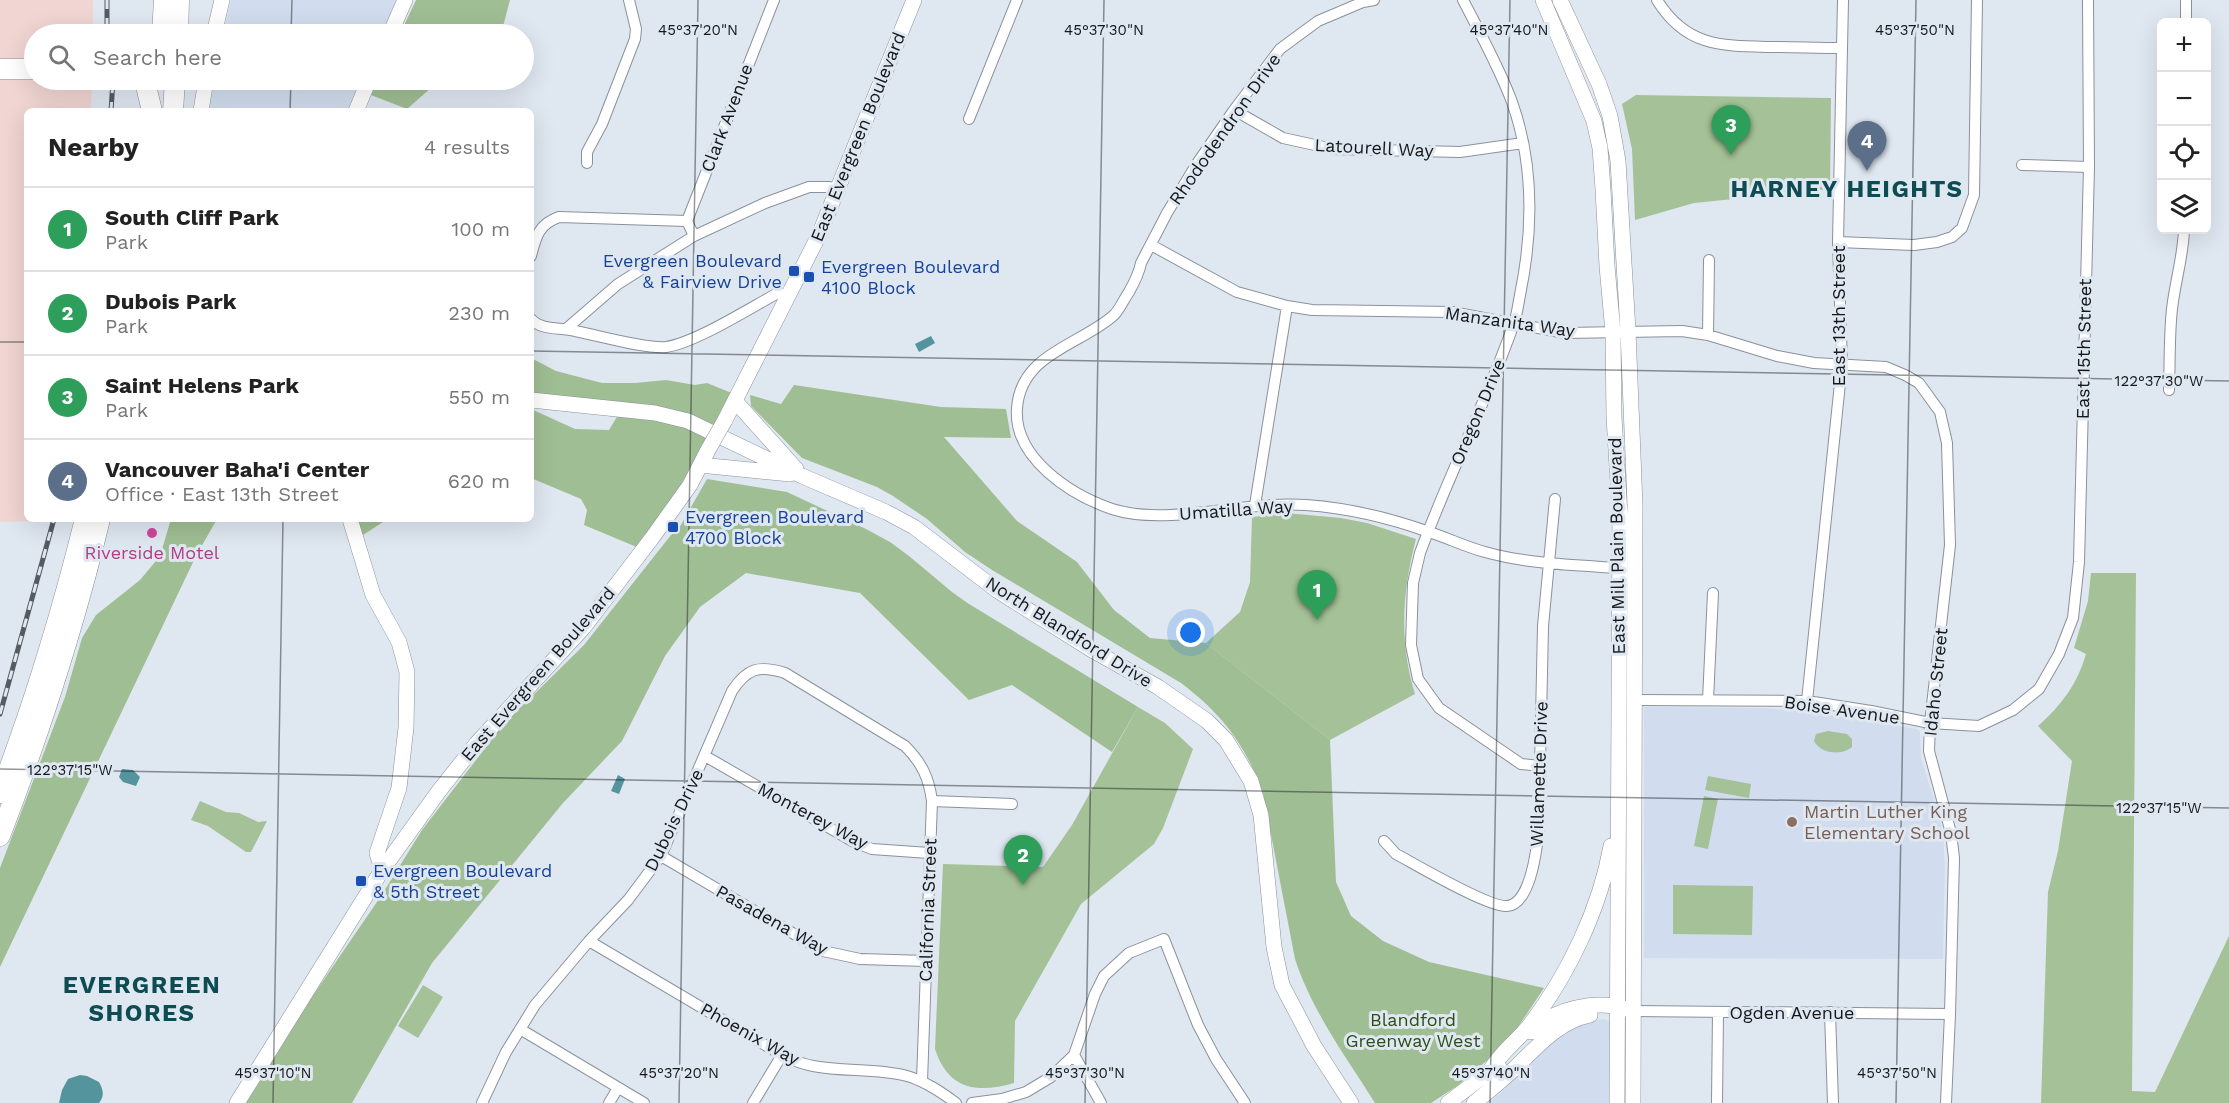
<!DOCTYPE html>
<meta charset="utf-8">
<style>
:root{--surface:#fff;--page:#f2f2f2;--text:#222;--muted:#767676;--line:#e0e0e0;--accent:#7c3aed}
body{margin:0;font-family:"Work Sans",sans-serif;background:var(--page);color:var(--text)}
.controls{position:absolute;right:18px;top:18px;display:grid;overflow:hidden;border-radius:9px;box-shadow:0 6px 24px #0002}
.controls button{width:54px;height:54px;display:grid;place-items:center;padding:0;border:0;border-bottom:2px solid var(--line);background:var(--surface);color:var(--text);font:30px sans-serif}
.you{position:absolute;left:1191px;top:633px;width:21px;height:21px;margin:-15px;border:4px solid #fff;border-radius:50%;background:#1a73e8;box-shadow:0 0 0 9px #1a73e833}
.badge{display:grid;place-items:center;width:39px;height:39px;border-radius:50%;background:var(--accent);color:#fff;font-size:20px;font-weight:700}
.pin{position:absolute;translate:-50% -50px;filter:drop-shadow(0 2px 3px #0008)}
.pin::after{content:'';position:absolute;top:32px;width:21px;height:18px;background:inherit;clip-path:polygon(0 0,100% 0,50% 100%)}
.list{margin:0;padding:0;list-style:none}
h2{display:flex;justify-content:space-between;align-items:center;height:78px;margin:0;padding:0 24px;font-size:26px}
h2 small{font-size:20px;font-weight:400;color:var(--muted)}
.list li{display:grid;grid-template-columns:39px 1fr auto;gap:18px;align-items:center;box-sizing:border-box;height:84px;padding:0 24px;border-top:2px solid var(--line)}
.list b{display:block;font-size:22px;white-space:nowrap}
.list p{margin:0;font-size:20px;white-space:nowrap;color:var(--muted)}
.list em{font-size:20px;font-style:normal;color:var(--muted)}
.icon{flex:none;width:33px;height:33px;fill:none;stroke:currentColor;stroke-width:2;stroke-linecap:round;stroke-linejoin:round}
.map{position:relative;flex:none;width:2229px;height:1103px;overflow:hidden}
.search{position:absolute;background:var(--surface);box-shadow:0 6px 24px #0002;left:24px;top:24px;width:510px;height:66px;display:flex;align-items:center;gap:15px;box-sizing:border-box;padding:0 21px;border-radius:33px;color:var(--muted);font-size:22px}
.panel{position:absolute;background:var(--surface);box-shadow:0 6px 24px #0002;left:24px;top:108px;width:510px;height:414px;border-radius:9px}
.map>svg:first-child{display:block}
.built{fill:#d1ddee}
.industrial{fill:#f0d5d2}
.green{fill:#a4c197}
.forest{fill:#a0be94}
.water{fill:#54949c}
.lines{fill:none;stroke-linecap:round;stroke-linejoin:round}
.street-casing{stroke:#8b919b;stroke-width:12}
.secondary-casing{stroke:#8b919b;stroke-width:16}
.highway-casing{stroke:#8b919b;stroke-width:21}
.street{stroke:#fff;stroke-width:10}
.secondary{stroke:#fff;stroke-width:15}
.highway{stroke:#fff;stroke-width:20}
.rail-casing{stroke:#565b60;stroke-width:5}
.rail{stroke:#dfe7f1;stroke-width:3;stroke-dasharray:9;stroke-linecap:butt}
.secondary-bridge-casing{stroke:#8b919b;stroke-width:16;stroke-linecap:butt}
.secondary-bridge{stroke:#fff;stroke-width:15}
.ticks{fill:none;stroke:#15181b;stroke-width:1.5;stroke-opacity:0.45}
.transit-dot{fill:#1a4fb4;stroke:#dfe7f1;stroke-width:2}
.hotel-dot{fill:#d1479c;stroke:#dfe7f1;stroke-width:2}
.education-dot{fill:#8d6e63;stroke:#dfe7f1;stroke-width:2}
.labels{text-anchor:middle;stroke-width:6;stroke-linejoin:round;paint-order:stroke}
.street-label{font-size:18px;fill:#15181b;stroke:#dfe7f1}
.transit-label{font-size:18px;fill:#164399;stroke:#dfe7f1;text-anchor:start}
.hotel-label{font-size:18px;fill:#b23c85;stroke:#dfe7f1}
.education-label{font-size:18px;fill:#785e54;stroke:#dfe7f1;text-anchor:start}
.park-label{font-size:18px;fill:#2b5015;stroke:#dfe7f1}
.district-label{font-size:24px;font-weight:bold;letter-spacing:1.5px;fill:#0e4c53;stroke:#dfe7f1}
.ticks-label{font-size:15px;text-anchor:middle;fill:#15181b;stroke:#dfe7f1;stroke-width:6;stroke-linejoin:round;paint-order:stroke}
</style>
<div class="map">
<svg width="2229" height="1103" viewBox="0 0 2229 1103">
<rect width="100%" height="100%" fill="#dfe7f1"/>
<path class="built" d="M231,0H398L381,34H223Z
M215,80H362L349,111H209Z
M1644,707L1759,708L1807,711L1917,729L1920,732L1921,758L1937,809L1943,834L1945,867L1943,959L1644,958Z
M1604,1019L1611,1022L1612,1103H1488L1502,1092L1560,1033L1590,1021Z"/>
<path class="industrial" d="M0,0H93V34H34V80H92L91,111H27V519H35V521L0,522Z"/>
<path class="green" d="M1636,95L1831,98L1830,189L1694,203L1635,220L1632,149L1622,104Z
M1286,513L1341,518L1367,523L1416,539C1402,592 1399,642 1415,694L1330,740L1206,643L1240,612L1250,582L1252,517Z
M2091,573H2136L2132,1091L2155,1092L2229,936V1103H2041L2048,892L2058,851L2072,761L2038,726C2061,706 2078,683 2086,654L2074,648L2088,601Z
M1138,707L1165,723L1193,749L1163,828L1154,844L1081,904L1015,1021L1014,1083C976,1094 948,1089 935,1049L943,864L1043,867L1072,825Z
M1828,731L1847,734L1852,739V747C1841,756 1821,754 1814,741L1816,734Z
M1708,776L1751,784L1749,798L1705,790Z
M1704,796L1718,799L1708,849L1694,846Z
M200,801L226,812L239,813L258,822L267,821L251,852H246L208,826L191,820Z
M1673,885L1753,886L1752,935L1673,934Z
M423,985L443,997L418,1038L398,1026Z"/>
<path class="forest" d="M416,0H510L501,34H400Z
M378,80H440L407,109L371,95Z
M531,358L556,371L602,383H635L666,380L695,385L707,383L734,394L715,427L531,396Z
M794,385L941,407L1006,409L1011,438L944,437L1017,521L1077,562L1114,610L1150,638L1206,643L1330,740L1336,882L1351,916L1383,941L1429,962L1544,988L1516,1030L1491,1057L1457,1086L1431,1103H1375C1346,1057 1312,1011 1295,959L1263,793C1245,744 1222,714 1181,683L992,570L965,552L927,519L893,496L877,487L802,458L751,406L750,395L781,404Z
M531,409L575,429L609,430L618,415L661,420L713,435L639,548L584,525L587,510L581,499L531,478Z
M707,479L787,492L866,529L890,542L909,556L952,592L969,604L1138,707L1112,752L1012,685L969,700L860,593L746,573L700,607L665,656L622,741L563,803L432,963L352,1103H243L262,1070L381,896L422,830L503,725L584,645L671,535L678,530Z
M171,519H217L196,556L0,967V868L65,697L82,638L96,615L140,580L160,556Z
M355,519H382L383,522L360,537Z"/>
<path class="water" d="M931,336L935,343L919,352L915,344Z
M122,769L133,770L140,777L136,786L123,782L119,777Z
M618,775L625,779L619,794L611,791Z
M80,1075L87,1076L99,1082C103,1089 105,1096 99,1103H59L62,1090L68,1079Z"/>
<g class="lines">
<defs>
<path id="street" d="M1374,0L1363,2L1318,21L1280,49L1234,110L1196,165L1167,213L1141,263C1139,274 1134,283 1129,292C1124,299 1120,309 1114,315C1081,345 1021,353 1017,408C1013,458 1071,495 1112,509C1168,527 1245,500 1306,505C1348,508 1390,518 1429,532C1448,538 1466,547 1485,552C1528,564 1574,565 1619,568
M1463,0C1480,33 1499,67 1512,102C1534,164 1533,232 1520,295C1518,305 1517,316 1513,326C1486,403 1448,476 1420,553L1413,583L1411,645L1418,679L1439,708L1521,764L1540,766
M1657,0C1686,47 1722,46 1771,47C1794,47 1818,48 1841,48
M2186,22V0
M1234,110L1283,138L1333,149L1460,152L1523,143
M969,119L1017,0
M587,163V152L602,124L635,39L636,29L629,0
M2022,165L2089,167
M694,236L687,221L774,0
M1838,242L1914,245L1937,242L1952,237L1962,228L1974,195L1977,0
M1151,245L1237,292L1287,306L1312,310L1452,312L1565,333L1682,331L1708,335L1777,356L1814,363L1886,367L1905,375L1919,383L1940,412L1947,443L1950,545L1930,723L1929,751L1951,833L1954,858L1950,1014L1946,1103
M531,256C536,236 539,224 559,217L687,221
M531,319C542,331 560,327 575,331C597,335 645,349 666,347C695,343 750,308 778,293L789,296
M566,329L618,284L694,236L765,203L809,187H830L837,190
M1708,335L1709,260
M2169,390C2170,363 2169,336 2172,309C2175,282 2183,257 2184,230
M1255,505L1287,306
M1634,700L1807,701L1871,711L1930,723L1979,726L2013,710L2039,689L2059,654L2073,618L2079,562L2089,167L2088,0
M1708,700L1713,593
M1807,701L1842,364L1838,242L1843,0
M705,756L854,842L872,849L929,853
M932,801L1012,804
M1384,841L1396,854C1415,864 1489,908 1507,906C1541,904 1542,790 1540,766L1543,626L1555,499
M661,856L823,951L860,959L927,961
M589,941L782,1055C792,1060 802,1064 813,1066C844,1072 876,1068 907,1076C925,1081 941,1092 956,1103
M1634,1011L1950,1014
M1830,1012L1833,1103
M520,1029L644,1103
M1074,1055L1101,1103
M482,1103L506,1052L535,1005L589,941L628,900L661,856L732,691C747,668 759,665 785,673L905,746C922,763 929,778 932,801L922,1081
M609,1103L618,1088
M753,1103L782,1055
M972,1103L1002,1099L1026,1092L1051,1077L1074,1055L1095,994L1104,976L1129,953L1164,939L1198,1025L1216,1059L1245,1103
M1717,1103L1718,1013"/>
<path id="secondary" d="M1543,0L1594,121L1600,148L1603,189L1607,266L1613,332L1614,417L1620,515L1617,1103
M1560,0L1599,84L1610,116L1618,161L1628,331L1635,505L1633,1103
M214,34L222,0
M390,34L405,0
M201,111L206,80
M356,111L369,80
M531,400L655,413L688,421L802,476L886,512L914,527L998,591L1092,650L1158,687L1207,721L1226,740L1251,781L1261,815L1274,947L1282,985L1314,1046L1351,1103
M735,401L796,469
M725,420L819,235L914,0
M700,465L790,474
M350,519L373,595L399,642L407,672L406,728L399,788L377,853L382,870
M1531,1032C1553,1009 1596,999 1626,1009
M1490,1071C1499,1054 1517,1041 1529,1026C1568,975 1600,909 1611,846
M237,1103L382,870L439,791L477,743L584,627L652,538L690,485L708,450
M1448,1103L1490,1071L1499,1067
M1474,1103C1488,1092 1501,1081 1514,1069C1537,1047 1557,1022 1590,1015"/>
<path id="highway" d="M162,34L164,0
M178,34L179,0
M0,69H34
M142,80L146,86L152,111
M173,111L175,80
M0,793C34,704 62,612 85,519
M0,836C40,732 74,627 100,519"/>
</defs>
<use href="#street" class="street-casing"/>
<use href="#secondary" class="secondary-casing"/>
<use href="#highway" class="highway-casing"/>
<use href="#street" class="street"/>
<use href="#secondary" class="secondary"/>
<use href="#highway" class="highway"/>
<defs>
<path id="rail" d="M107,0V34
M111,111L113,80
M0,714L54,519"/>
</defs>
<use href="#rail" class="rail-casing"/>
<use href="#rail" class="rail"/>
<defs>
<path id="secondary-bridge" d="M708,450L725,420"/>
</defs>
<use href="#secondary-bridge" class="secondary-bridge-casing"/>
<use href="#secondary-bridge" class="secondary-bridge"/>
</g>
<path class="ticks" d="M291,34L292,0M290,111L291,80M0,342H27M531,351L2229,381M0,769L2229,808M273,1103L283,519M679,1103L698,0M1085,1103L1104,0M1490,1103L1510,0M1896,1103L1916,0"/>
<g class="transit-dot">
<rect x="788" y="265" width="12" height="12" rx="3"/>
<rect x="803" y="271" width="12" height="12" rx="3"/>
<rect x="667" y="521" width="12" height="12" rx="3"/>
<rect x="355" y="875" width="12" height="12" rx="3"/>
</g>
<circle class="hotel-dot" cx="152" cy="533" r="6"/>
<circle class="education-dot" cx="1792" cy="822" r="6"/>
<g class="labels">
<g class="street-label">
<text transform="translate(727 118) rotate(-69)" y="6">Clark Avenue</text>
<text transform="translate(1225 129) rotate(-55)" y="6">Rhododendron Drive</text>
<text transform="translate(858 137) rotate(-68)" y="6">East Evergreen Boulevard</text>
<text transform="translate(1374 148) rotate(3)" y="6">Latourell Way</text>
<text transform="translate(1839 316) rotate(-90)" y="6">East 13th Street</text>
<text transform="translate(1510 322) rotate(8)" y="6">Manzanita Way</text>
<text transform="translate(2084 349) rotate(-89)" y="6">East 15th Street</text>
<text transform="translate(1478 412) rotate(-67)" y="6">Oregon Drive</text>
<text transform="translate(1236 510) rotate(-4)" y="6">Umatilla Way</text>
<text transform="translate(1617 546) rotate(-91)" y="6">East Mill Plain Boulevard</text>
<text transform="translate(1069 632) rotate(32)" y="6">North Blandford Drive</text>
<text transform="translate(538 674) rotate(-49)" y="6">East Evergreen Boulevard</text>
<text transform="translate(1936 682) rotate(-84)" y="6">Idaho Street</text>
<text transform="translate(1842 710) rotate(8)" y="6">Boise Avenue</text>
<text transform="translate(1539 774) rotate(-88)" y="6">Willamette Drive</text>
<text transform="translate(813 816) rotate(28)" y="6">Monterey Way</text>
<text transform="translate(674 820) rotate(-64)" y="6">Dubois Drive</text>
<text transform="translate(928 910) rotate(-88)" y="6">California Street</text>
<text transform="translate(772 920) rotate(29)" y="6">Pasadena Way</text>
<text x="1792" y="1019">Ogden Avenue</text>
<text transform="translate(750 1034) rotate(29)" y="6">Phoenix Way</text>
</g>
<g class="transit-label">
<text x="782" y="267" text-anchor="end">Evergreen Boulevard<tspan x="782" dy="21">&amp; Fairview Drive</tspan></text>
<text x="821" y="273">Evergreen Boulevard<tspan x="821" dy="21">4100 Block</tspan></text>
<text x="685" y="523">Evergreen Boulevard<tspan x="685" dy="21">4700 Block</tspan></text>
<text x="373" y="877">Evergreen Boulevard<tspan x="373" dy="21">&amp; 5th Street</tspan></text>
</g>
<g class="hotel-label">
<text x="152" y="559">Riverside Motel</text>
</g>
<g class="education-label">
<text x="1804" y="818">Martin Luther King<tspan x="1804" dy="21">Elementary School</tspan></text>
</g>
<g class="park-label">
<text x="1413" y="1026">Blandford<tspan x="1413" dy="21">Greenway West</tspan></text>
</g>
<g class="district-label">
<text x="1847" y="197">HARNEY HEIGHTS</text>
<text x="142" y="993">EVERGREEN<tspan x="142" dy="28">SHORES</tspan></text>
</g>
</g>
<g class="ticks-label">
<text x="698" y="35">45°37'20"N</text>
<text x="1104" y="35">45°37'30"N</text>
<text x="1509" y="35">45°37'40"N</text>
<text x="1915" y="35">45°37'50"N</text>
<text x="2159" y="386">122°37'30"W</text>
<text x="70" y="775">122°37'15"W</text>
<text x="2159" y="813">122°37'15"W</text>
<text x="273" y="1078">45°37'10"N</text>
<text x="679" y="1078">45°37'20"N</text>
<text x="1085" y="1078">45°37'30"N</text>
<text x="1491" y="1078">45°37'40"N</text>
<text x="1897" y="1078">45°37'50"N</text>
</g>
</svg>
<div class="controls">
<button>+</button>
<button>−</button>
<button><svg class="icon" aria-label="locate" viewBox="0 0 24 24"><circle cx="12" cy="12" r="6"/><path d="M12 2v4M12 18v4M2 12h4M18 12h4"/></svg></button>
<button><svg class="icon" aria-label="layers" viewBox="0 0 24 24"><path d="M12 4l9 5-9 5-9-5zM3 14l9 5 9-5"/></svg></button>
</div>
<div class="you"></div>
<div class="pin badge" style="left:1317px;top:620px;background:#2e9e5b">1</div>
<div class="pin badge" style="left:1023px;top:885px;background:#2e9e5b">2</div>
<div class="pin badge" style="left:1731px;top:155px;background:#2e9e5b">3</div>
<div class="pin badge" style="left:1867px;top:171px;background:#5c6f8a">4</div>
<div class="search"><svg class="icon" aria-label="search" viewBox="0 0 24 24"><circle cx="10" cy="10" r="6"/><path d="M15 15l6 6"/></svg>Search here</div>
<section class="panel">
<h2>Nearby<small>4 results</small></h2>
<ul class="list">
<li><span class="badge" style="background:#2e9e5b">1</span><div><b>South Cliff Park</b><p>Park</p></div><em>100 m</em></li>
<li><span class="badge" style="background:#2e9e5b">2</span><div><b>Dubois Park</b><p>Park</p></div><em>230 m</em></li>
<li><span class="badge" style="background:#2e9e5b">3</span><div><b>Saint Helens Park</b><p>Park</p></div><em>550 m</em></li>
<li><span class="badge" style="background:#5c6f8a">4</span><div><b>Vancouver Baha'i Center</b><p>Office · East 13th Street</p></div><em>620 m</em></li>
</ul>
</section>
</div>
